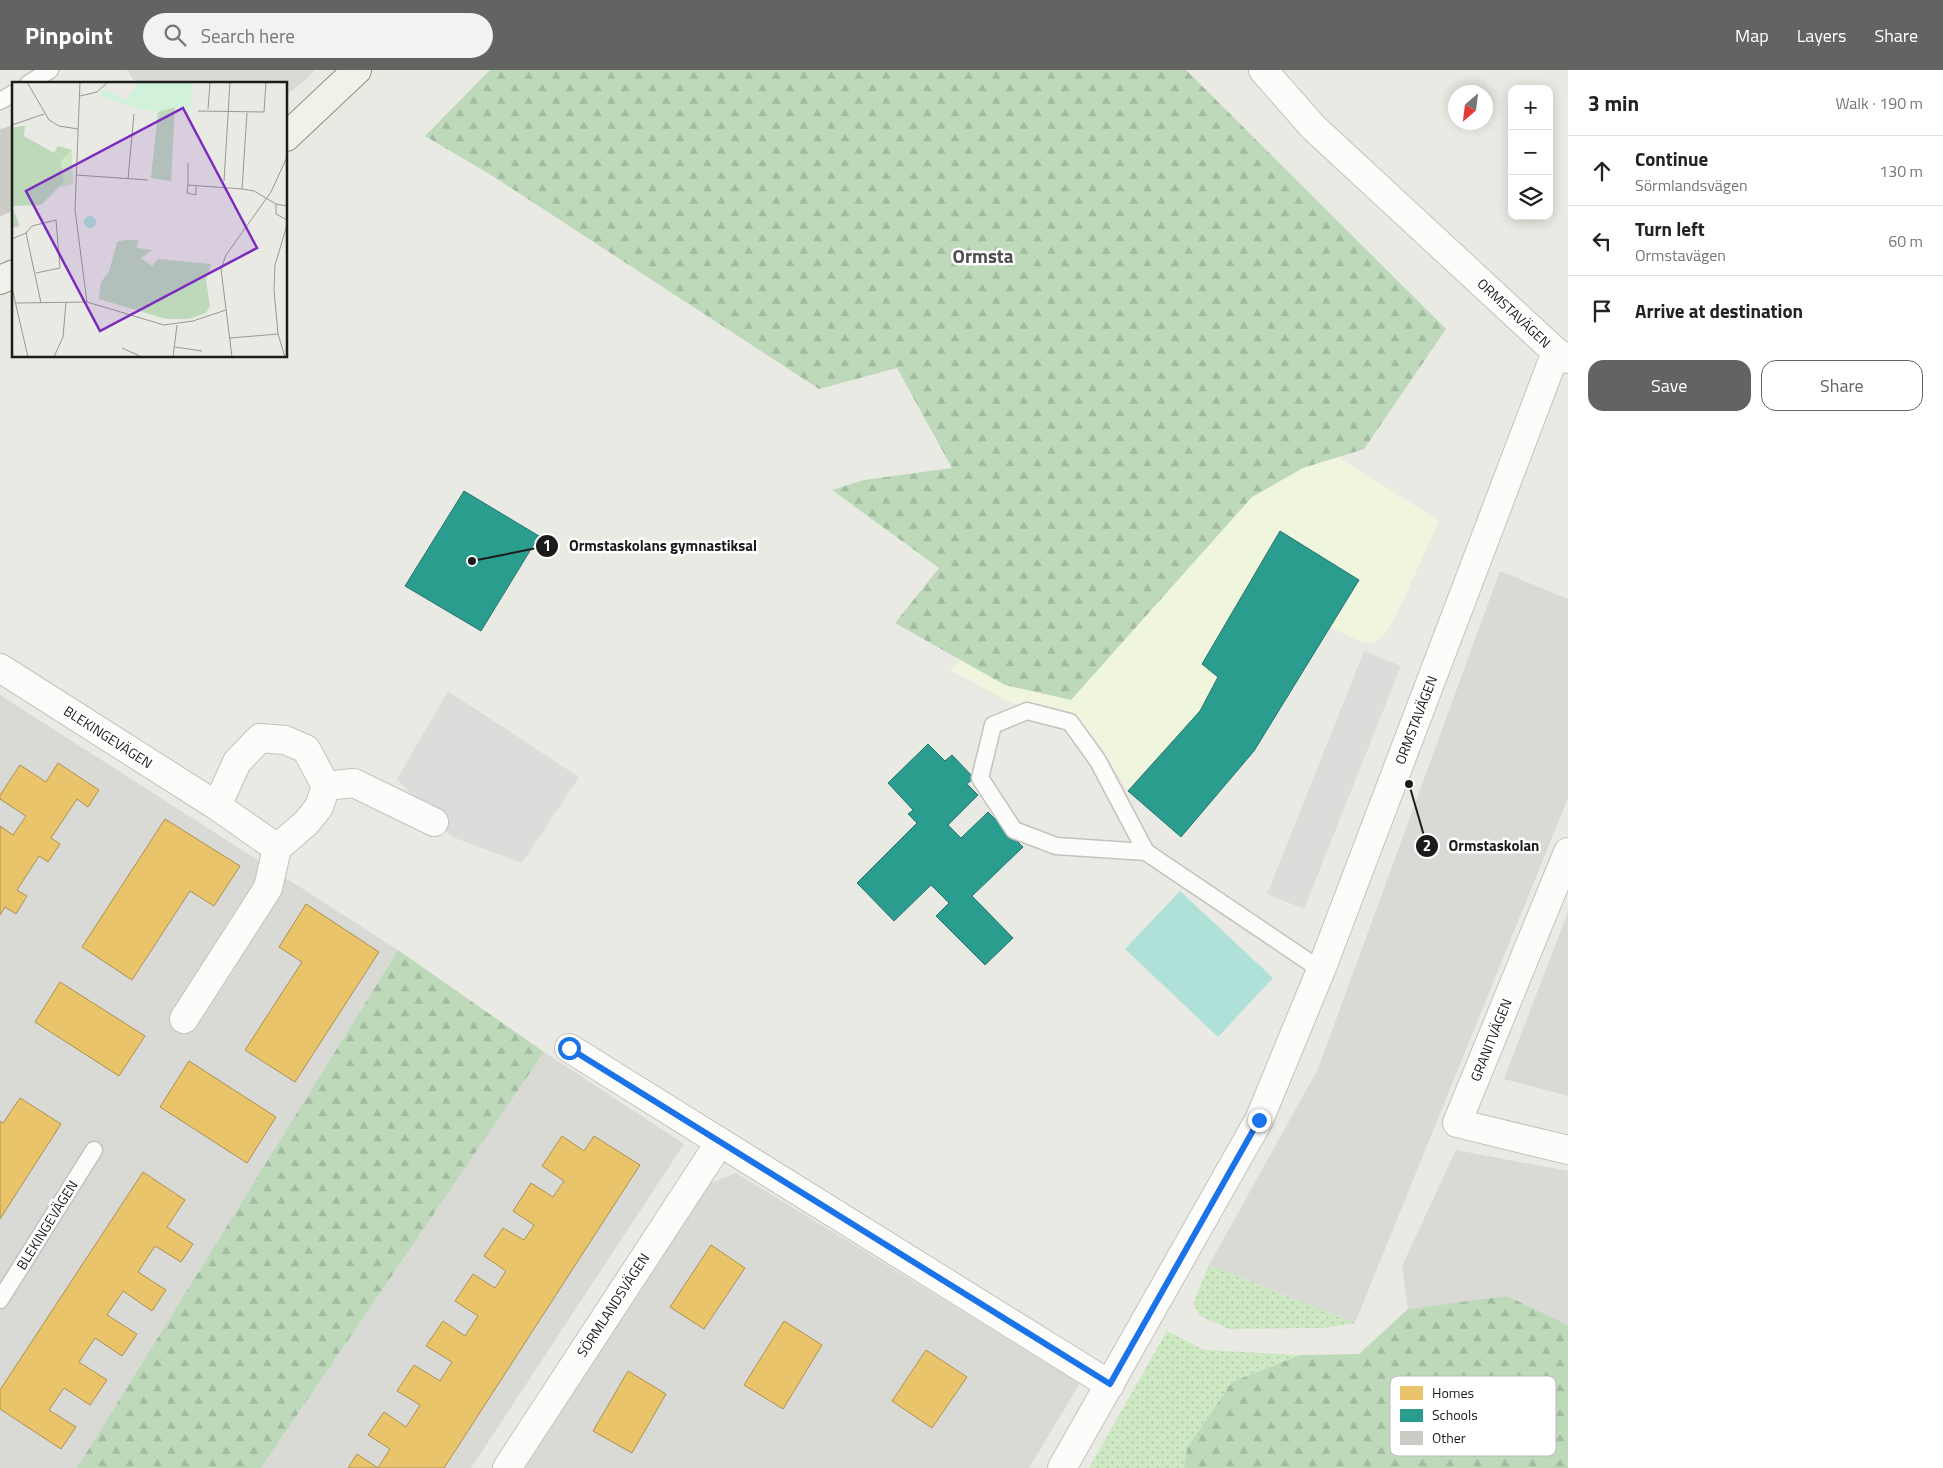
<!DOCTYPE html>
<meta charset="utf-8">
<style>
:root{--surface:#fff;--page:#f2f2f2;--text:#222;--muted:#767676;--line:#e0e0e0;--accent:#636361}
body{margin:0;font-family:"Titillium Web",sans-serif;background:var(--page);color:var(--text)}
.controls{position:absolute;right:15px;top:15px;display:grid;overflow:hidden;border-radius:10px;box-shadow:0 2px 12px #0003}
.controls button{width:45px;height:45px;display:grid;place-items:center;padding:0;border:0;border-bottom:1px solid var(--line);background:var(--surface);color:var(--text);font:25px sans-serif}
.compass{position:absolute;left:1448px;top:15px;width:45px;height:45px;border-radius:50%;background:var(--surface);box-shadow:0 2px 12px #0003;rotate:208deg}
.stop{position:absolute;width:15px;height:15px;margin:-11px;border:4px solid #1a73e8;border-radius:50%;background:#fff}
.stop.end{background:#1a73e8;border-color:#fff;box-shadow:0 1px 5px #0008}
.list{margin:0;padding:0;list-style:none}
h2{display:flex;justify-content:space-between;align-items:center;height:65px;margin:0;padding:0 20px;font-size:21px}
h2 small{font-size:16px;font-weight:400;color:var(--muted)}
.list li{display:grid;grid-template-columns:32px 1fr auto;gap:15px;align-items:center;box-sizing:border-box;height:70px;padding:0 20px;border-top:1px solid var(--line)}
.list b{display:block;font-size:19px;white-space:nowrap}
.list p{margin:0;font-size:16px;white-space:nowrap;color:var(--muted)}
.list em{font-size:16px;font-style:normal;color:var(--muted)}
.actions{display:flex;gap:10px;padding:15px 20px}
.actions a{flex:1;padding:11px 0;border:1px solid var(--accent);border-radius:15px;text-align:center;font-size:18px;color:var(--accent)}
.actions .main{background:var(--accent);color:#fff}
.icon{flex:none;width:28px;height:28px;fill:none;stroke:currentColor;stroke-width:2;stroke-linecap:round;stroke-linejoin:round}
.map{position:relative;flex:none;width:1568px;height:1398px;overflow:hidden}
header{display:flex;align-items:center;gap:30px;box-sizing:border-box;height:70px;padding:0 25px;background:var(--accent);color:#fff}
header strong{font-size:24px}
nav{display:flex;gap:28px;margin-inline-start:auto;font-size:18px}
.search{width:350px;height:45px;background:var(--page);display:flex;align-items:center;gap:12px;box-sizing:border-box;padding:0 18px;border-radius:28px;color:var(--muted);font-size:19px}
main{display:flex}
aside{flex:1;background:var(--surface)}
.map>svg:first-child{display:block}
.residential{fill:#d9d9d5}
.education{fill:#f0f5de}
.grass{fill:url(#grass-dots)}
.forest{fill:url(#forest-firs)}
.pitch{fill:#b0e1d8}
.parking{fill:#dcdcda}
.homes{fill:#e9c46a;stroke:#ab9152}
.schools{fill:#2a9d8f;stroke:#26766c}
.building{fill:#ccccc7;stroke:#cdccc5}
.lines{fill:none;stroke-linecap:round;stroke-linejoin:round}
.service-casing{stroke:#c2c2c0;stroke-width:19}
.minor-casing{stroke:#c2c2c0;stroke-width:30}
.secondary-casing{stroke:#8c937d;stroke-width:30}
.service{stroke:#fcfcfb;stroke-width:16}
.minor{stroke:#fcfcfb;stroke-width:28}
.secondary{stroke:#eff2e9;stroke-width:28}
.route{stroke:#1a73e8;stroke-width:6}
.labels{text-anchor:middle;stroke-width:5;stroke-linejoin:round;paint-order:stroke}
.street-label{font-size:14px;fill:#1b1b1b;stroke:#fff}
.district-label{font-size:19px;font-weight:bold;fill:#4e4e4e;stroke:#fff}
.inset-road{fill:none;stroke:#979794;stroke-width:1}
.view{fill:#7b2cbf;fill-opacity:0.15;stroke:#7b2cbf;stroke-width:2.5}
.inset-edge{fill:none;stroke:#1b1b1b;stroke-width:2.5}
.key{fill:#fff;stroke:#bbb;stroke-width:1}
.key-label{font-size:14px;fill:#1b1b1b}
.leader{fill:none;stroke:#1b1b1b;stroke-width:2}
.callout-dot{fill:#1b1b1b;stroke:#fff;stroke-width:2}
.mark-label{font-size:15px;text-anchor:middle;font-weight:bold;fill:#fff}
.callout-label{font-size:15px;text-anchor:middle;font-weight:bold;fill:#1b1b1b;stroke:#fff;stroke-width:5;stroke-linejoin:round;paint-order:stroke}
</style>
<header>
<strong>Pinpoint</strong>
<div class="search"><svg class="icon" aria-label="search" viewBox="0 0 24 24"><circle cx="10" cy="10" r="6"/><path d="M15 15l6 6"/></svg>Search here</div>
<nav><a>Map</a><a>Layers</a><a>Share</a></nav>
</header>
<main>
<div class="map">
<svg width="1568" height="1398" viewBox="0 0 1568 1398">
<defs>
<pattern id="grass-dots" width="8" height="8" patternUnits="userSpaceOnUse" patternTransform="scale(1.25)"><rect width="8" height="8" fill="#cde8c3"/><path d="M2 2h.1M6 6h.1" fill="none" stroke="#afc6a7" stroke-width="1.8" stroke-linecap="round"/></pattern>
<pattern id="forest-firs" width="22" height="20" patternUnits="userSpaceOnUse" patternTransform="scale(1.25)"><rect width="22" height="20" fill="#bdd9ba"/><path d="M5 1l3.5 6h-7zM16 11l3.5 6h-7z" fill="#a2ba9f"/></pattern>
</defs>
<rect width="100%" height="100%" fill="#eaeae4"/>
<path class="residential" d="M127,0H315L308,8L286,25V14H136Z
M1500,501L1568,529V728L1355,1253L1209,1195L1318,999Z
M0,625L398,880L77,1398H0Z
M1568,842V1026L1504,1009Z
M544,982L684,1074L471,1398H261Z
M1456,1080L1568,1101V1255L1507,1226L1408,1239L1402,1196Z
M736,1103L1080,1313L1029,1398H525L708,1114Z"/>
<path class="education" d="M1277,348L1439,451L1401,535L1386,563L1373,573L1362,572L1330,557L1254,681L1181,767L1128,721L1099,674L1074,643L1012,633L950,600L1189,367Z"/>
<path class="grass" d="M1209,1195L1355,1253L1324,1258L1229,1259L1200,1246L1193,1234Z
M1167,1261L1204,1280L1300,1285L1232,1312L1187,1378L1184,1398H1089Z"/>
<path class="forest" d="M490,0H1186L1446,259L1364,379L1303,398L1252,427L1071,630L1005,615L895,553L939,498L832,420L864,410L952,398L897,298L819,319L491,105L425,66Z
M398,880L544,982L261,1398H77Z
M1507,1226L1568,1255V1398H1184L1187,1378L1232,1312L1300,1285L1359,1284L1408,1239Z"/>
<path class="pitch" d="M1180,821L1273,908L1218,967L1125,879Z"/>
<path class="parking" d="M1364,581L1401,596L1304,839L1267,824Z
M448,621L579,707L522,793L452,767L397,709Z"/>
<path class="homes" d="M58,693L99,720L88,737L77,729L51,768L60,774L48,792L39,786L17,820L27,826L16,844L5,837L0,845V756L13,765L26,746L0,729V725L20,695L46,712Z
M165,749L240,796L214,836L190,821L132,910L82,877Z
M306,834L379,882L295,1012L245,980L302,892L279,877Z
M60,912L145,966L119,1006L35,952Z
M189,991L276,1047L247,1093L160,1037Z
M20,1028L61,1054L0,1149V1051L3,1053Z
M562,1066L584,1081L594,1066L640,1095L444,1398H348L357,1384L378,1398L390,1379L368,1365L384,1342L406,1357L420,1335L397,1321L414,1295L440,1311L452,1292L426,1276L443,1251L465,1266L478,1246L455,1231L473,1204L495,1218L506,1201L484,1186L503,1158L524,1170L534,1155L513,1141L531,1113L553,1127L564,1111L542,1096Z
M143,1102L185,1130L167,1157L193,1174L181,1192L155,1176L138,1202L166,1220L152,1241L123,1221L107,1245L137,1264L122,1286L95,1268L79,1292L107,1310L90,1335L64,1318L49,1340L76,1357L61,1379L0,1339V1320Z
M711,1175L745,1198L704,1259L670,1237Z
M784,1251L822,1275L783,1339L744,1315Z
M926,1280L967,1307L932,1358L892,1331Z
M628,1301L666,1324L632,1383L593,1361Z"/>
<path class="schools" d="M464,421L539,466L481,561L405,516Z
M1280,461L1359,510L1254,681L1181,767L1128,721L1200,641L1218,607L1202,594Z
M928,674L945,691L952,685L974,708L967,714L978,725L948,755L961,768L988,742L1023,777L972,826L1013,868L985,895L936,846L949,833L931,815L894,851L857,813L917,753L908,744L913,740L888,713Z"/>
<path class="building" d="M14,55V140L0,146V60Z"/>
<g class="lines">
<defs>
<path id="service" d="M28,14L50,0
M0,31L14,23
M1146,782L1098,691L1070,652L1027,641L993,655L980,708L1014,760L1056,776L1146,782L1321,900
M0,1230L94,1080"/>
<path id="minor" d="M1263,0L1313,57L1556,282L1568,289
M0,598L217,736L277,778L306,753L319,737L326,716L306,679L285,670L260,668L237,692L217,736
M326,716L354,713L434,752
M1568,782L1457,1053L1568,1080
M184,949L268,818L277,778
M569,978L1110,1315
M507,1398L720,1072
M1062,1398L1259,1050L1321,900L1556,282"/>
<path id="secondary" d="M286,67L357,0
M0,210L14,204"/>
</defs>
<use href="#service" class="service-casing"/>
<use href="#minor" class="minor-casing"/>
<use href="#secondary" class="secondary-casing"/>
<use href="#service" class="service"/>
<use href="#minor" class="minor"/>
<use href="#secondary" class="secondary"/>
</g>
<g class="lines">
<path class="route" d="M569,978L1110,1314L1259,1050"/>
</g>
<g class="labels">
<g class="street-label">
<text transform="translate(1514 243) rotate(43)" y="5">ORMSTAVÄGEN</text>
<text transform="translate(1416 650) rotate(-69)" y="5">ORMSTAVÄGEN</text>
<text transform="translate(108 667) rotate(33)" y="5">BLEKINGEVÄGEN</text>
<text transform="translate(1491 970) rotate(-68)" y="5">GRANITVÄGEN</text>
<text transform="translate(47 1155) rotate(-58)" y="5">BLEKINGEVÄGEN</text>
<text transform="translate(613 1235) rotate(-57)" y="5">SÖRMLANDSVÄGEN</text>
</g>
<g class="district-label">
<text x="983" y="193">Ormsta</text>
</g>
</g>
<g transform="translate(12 12)">
<rect width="275" height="275" fill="#eaeae4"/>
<path d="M60,68L61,102L47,106L52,100L49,79Z" fill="#cde8c3"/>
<path d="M163,25L159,99L139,96L146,30ZM9,44H13L12,54L42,71L46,64L60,68L49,79L52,100L29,123L0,124L8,144L0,146V46ZM112,158H126L125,166L140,168L129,176L140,184L146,177L199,182L194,198L198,224L194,231L176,237H154L87,217L89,200L97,190L105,160Z" fill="#bdd9ba"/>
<path d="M127,0H181L178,27L163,25L146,30L121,26L86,13L94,8L114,18Z" fill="#d2f1da"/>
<path d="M72 140a6 6 0 1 1 12 0a6 6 0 1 1-12 0Z" fill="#b0e1d8"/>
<path class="inset-road" d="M15,0L37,38L47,44L66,47M68,0L63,128L75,220M68,14L85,10L96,0M196,27L198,0M186,29L252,30L254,0M0,43L32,32M64,93L136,98M116,97L122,32M212,99L218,0M176,103V81M184,104V113L175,111L176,103L230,107L242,109L264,122L275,124M230,107L235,31M264,122V132L275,138M14,151L20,144L44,138L48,186L24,191M0,157L14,151L29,221M0,206L16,275M4,221L75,220L152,243L181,239L214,228M218,256L266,252M163,265L190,269M110,266L130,275M42,275L51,255L54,220M161,275L165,243M220,275L209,187L214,173L259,110L275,75M273,275L266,252L262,208L263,183L275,143"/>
<path class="view" d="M171,26L245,166L88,249L14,109Z"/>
<rect width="275" height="275" class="inset-edge"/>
</g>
<rect x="1390" y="1306" width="166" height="80" rx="8" class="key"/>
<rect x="1400" y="1316" width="23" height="14" fill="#e9c46a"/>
<rect x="1400" y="1339" width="23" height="13" fill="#2a9d8f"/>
<rect x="1400" y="1361" width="23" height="14" fill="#ccccc7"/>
<g class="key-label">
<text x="1432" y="1328">Homes</text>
<text x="1432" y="1350">Schools</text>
<text x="1432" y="1373">Other</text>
</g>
<path class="leader" d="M472 491L547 476M1409 714L1427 776"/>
<g class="callout-dot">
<circle cx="472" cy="491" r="5"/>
<circle cx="1409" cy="714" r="5"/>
<circle cx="547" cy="476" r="12"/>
<circle cx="1427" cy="776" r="12"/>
</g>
<g class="mark-label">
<text x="547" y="481">1</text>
<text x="1427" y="781">2</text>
</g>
<g class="callout-label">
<text x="663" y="481">Ormstaskolans gymnastiksal</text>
<text x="1494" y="781">Ormstaskolan</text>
</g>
</svg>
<div class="controls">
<button>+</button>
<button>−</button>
<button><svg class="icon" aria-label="layers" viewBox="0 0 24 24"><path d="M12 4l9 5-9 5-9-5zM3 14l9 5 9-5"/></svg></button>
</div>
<svg class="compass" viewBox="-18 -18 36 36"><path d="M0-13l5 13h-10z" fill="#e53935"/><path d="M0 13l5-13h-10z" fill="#767676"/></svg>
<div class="stop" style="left:569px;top:978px"></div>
<div class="stop end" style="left:1259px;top:1050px"></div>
</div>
<aside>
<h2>3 min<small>Walk · 190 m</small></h2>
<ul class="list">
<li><svg class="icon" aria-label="ahead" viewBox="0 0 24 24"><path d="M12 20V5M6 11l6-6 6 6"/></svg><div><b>Continue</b><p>Sörmlandsvägen</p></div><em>130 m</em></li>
<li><svg class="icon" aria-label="left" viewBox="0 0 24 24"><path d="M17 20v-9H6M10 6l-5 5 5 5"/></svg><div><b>Turn left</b><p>Ormstavägen</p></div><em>60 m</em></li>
<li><svg class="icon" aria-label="arrive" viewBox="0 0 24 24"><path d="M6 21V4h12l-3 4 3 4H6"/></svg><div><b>Arrive at destination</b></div></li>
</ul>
<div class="actions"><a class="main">Save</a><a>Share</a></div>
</aside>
</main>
